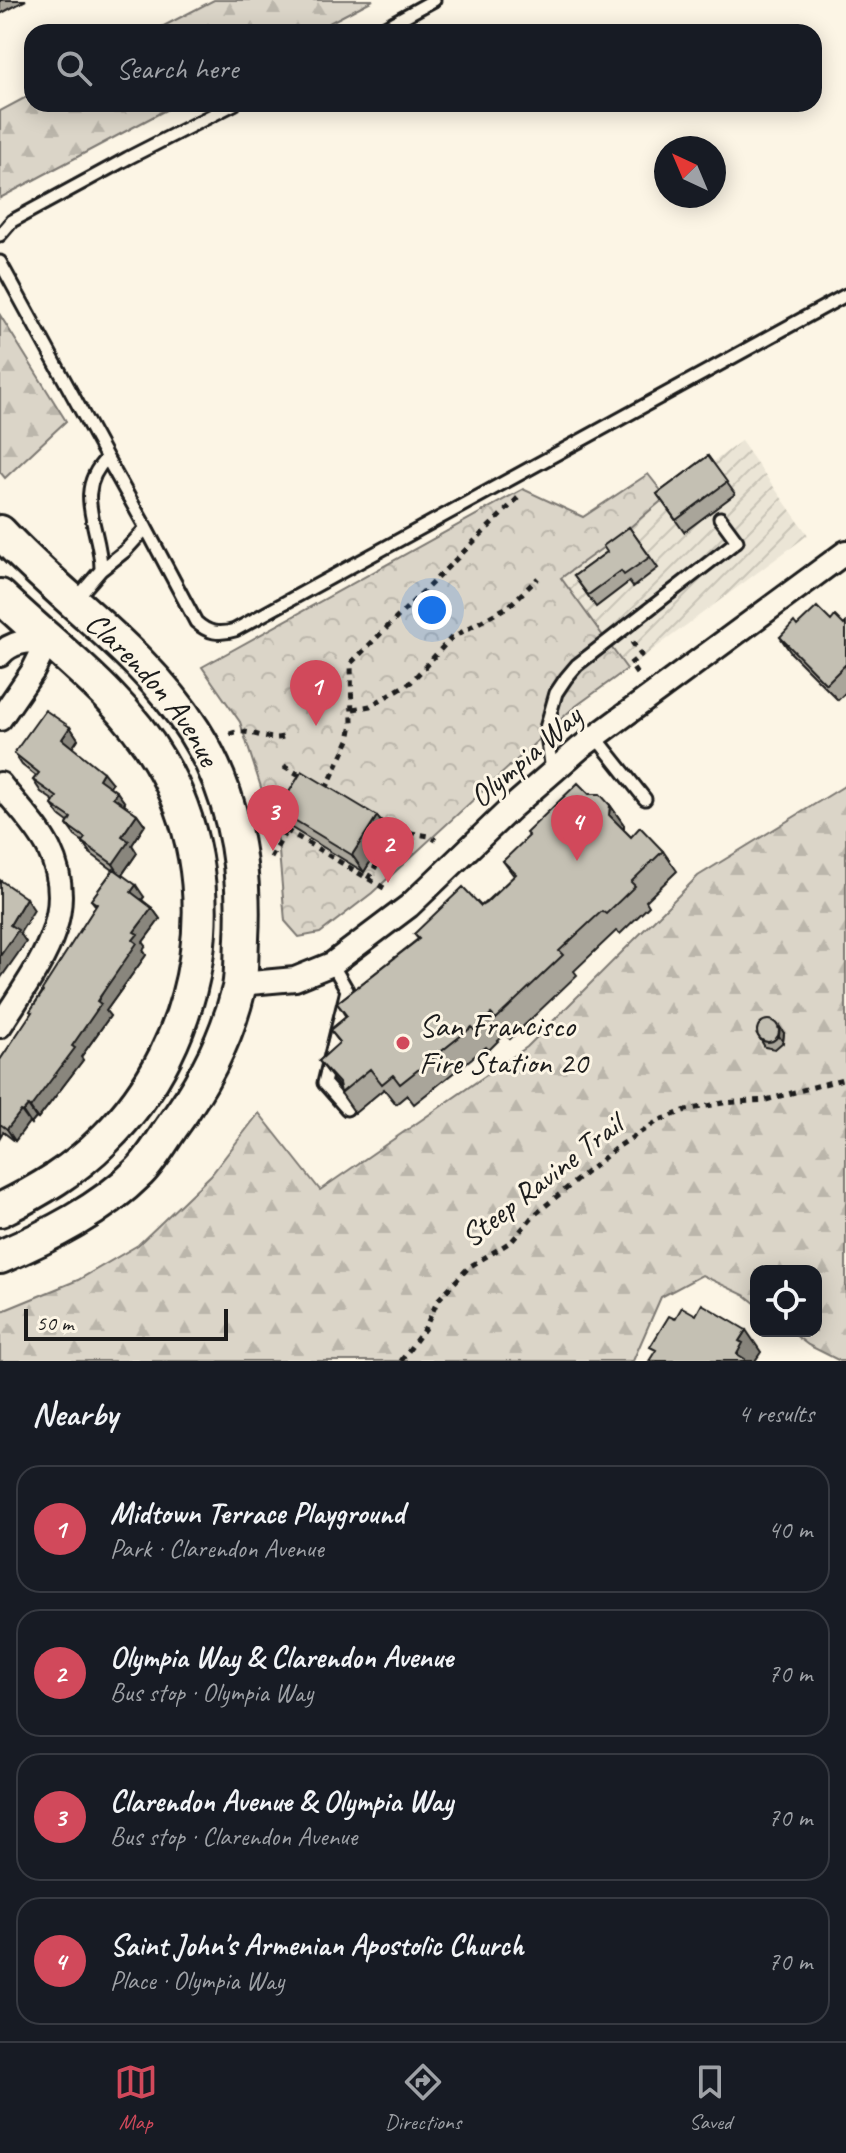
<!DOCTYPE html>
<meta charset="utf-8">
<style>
:root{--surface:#171b24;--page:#20242c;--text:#f1f3f6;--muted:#9ea1a6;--line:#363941;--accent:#d1495b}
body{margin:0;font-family:Caveat,sans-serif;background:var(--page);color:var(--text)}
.controls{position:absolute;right:24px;bottom:24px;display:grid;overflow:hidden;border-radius:16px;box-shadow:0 4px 20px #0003}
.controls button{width:72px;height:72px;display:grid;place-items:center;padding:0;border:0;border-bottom:2px solid var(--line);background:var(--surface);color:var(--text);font:40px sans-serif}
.compass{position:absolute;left:654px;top:136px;width:72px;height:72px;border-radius:50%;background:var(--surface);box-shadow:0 4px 20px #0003;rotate:316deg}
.scale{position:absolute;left:24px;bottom:20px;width:204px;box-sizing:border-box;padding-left:8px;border:4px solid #1c1c1c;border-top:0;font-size:22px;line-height:28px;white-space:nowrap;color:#1c1c1c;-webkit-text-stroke:6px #fcf5e5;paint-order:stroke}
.you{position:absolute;left:432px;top:610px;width:28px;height:28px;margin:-20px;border:6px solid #fff;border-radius:50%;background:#1a73e8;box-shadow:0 0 0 12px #1a73e833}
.badge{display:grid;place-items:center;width:52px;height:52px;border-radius:50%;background:var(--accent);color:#fff;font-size:26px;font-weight:700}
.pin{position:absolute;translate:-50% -66px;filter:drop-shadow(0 2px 4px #0008)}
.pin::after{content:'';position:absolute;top:42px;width:28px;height:24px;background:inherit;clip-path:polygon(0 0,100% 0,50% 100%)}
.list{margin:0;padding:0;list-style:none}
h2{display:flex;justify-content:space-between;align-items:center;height:104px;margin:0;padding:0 32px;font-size:34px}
h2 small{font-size:26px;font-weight:400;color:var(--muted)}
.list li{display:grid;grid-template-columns:52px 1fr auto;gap:24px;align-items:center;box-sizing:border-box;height:128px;margin:0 16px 16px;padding:0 16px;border:2px solid var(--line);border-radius:24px}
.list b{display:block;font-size:30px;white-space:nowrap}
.list p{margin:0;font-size:26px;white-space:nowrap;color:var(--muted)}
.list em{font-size:26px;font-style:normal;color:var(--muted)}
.icon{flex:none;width:44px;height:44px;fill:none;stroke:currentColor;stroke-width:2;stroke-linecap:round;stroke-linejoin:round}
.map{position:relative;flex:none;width:846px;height:1361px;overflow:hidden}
.search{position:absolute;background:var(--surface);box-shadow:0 4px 20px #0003;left:24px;right:24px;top:24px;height:88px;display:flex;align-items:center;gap:20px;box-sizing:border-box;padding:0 28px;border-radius:24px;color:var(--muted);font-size:30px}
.sheet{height:680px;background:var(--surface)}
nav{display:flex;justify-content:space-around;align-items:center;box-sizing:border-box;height:112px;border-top:2px solid var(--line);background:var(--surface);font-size:22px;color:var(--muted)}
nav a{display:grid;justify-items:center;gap:4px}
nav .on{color:var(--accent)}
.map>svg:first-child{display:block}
.industrial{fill:url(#industrial-furrows)}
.forest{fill:url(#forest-firs);stroke:#7c7872;stroke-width:2}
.park{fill:url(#park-crowns);stroke:#7c7872;stroke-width:2}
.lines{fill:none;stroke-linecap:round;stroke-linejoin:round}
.lane-casing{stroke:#1c1c1c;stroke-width:17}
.street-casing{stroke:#1c1c1c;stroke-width:28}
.secondary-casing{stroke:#1c1c1c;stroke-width:38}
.path{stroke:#1c1c1c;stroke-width:5;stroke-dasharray:6 6;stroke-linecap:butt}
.lane{stroke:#fcf5e5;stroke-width:11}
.street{stroke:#fcf5e5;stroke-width:22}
.secondary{stroke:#fcf5e5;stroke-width:32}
.wall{fill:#a9a59a;stroke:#1c1c1c;stroke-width:2}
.shaded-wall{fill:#89867d;stroke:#1c1c1c;stroke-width:2}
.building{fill:#c4c0b3;stroke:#1c1c1c;stroke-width:2}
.poi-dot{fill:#d1495b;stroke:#fcf5e5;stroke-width:3}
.labels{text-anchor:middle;stroke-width:6;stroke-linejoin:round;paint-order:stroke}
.street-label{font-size:32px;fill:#1c1c1c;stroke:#fcf5e5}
.poi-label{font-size:32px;fill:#1c1c1c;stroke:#fcf5e5;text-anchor:start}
</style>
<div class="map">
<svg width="846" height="1361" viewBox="0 0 846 1361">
<defs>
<pattern id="industrial-furrows" width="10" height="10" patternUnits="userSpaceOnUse" patternTransform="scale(2)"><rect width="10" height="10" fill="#ebe5d6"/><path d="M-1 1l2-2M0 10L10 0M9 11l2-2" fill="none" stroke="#c9c4b7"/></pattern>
<pattern id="forest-firs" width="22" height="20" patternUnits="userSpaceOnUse" patternTransform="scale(2)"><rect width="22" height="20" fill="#dbd5c8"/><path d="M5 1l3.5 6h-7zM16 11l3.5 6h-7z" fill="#bbb6ab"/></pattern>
<pattern id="park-crowns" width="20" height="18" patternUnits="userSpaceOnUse" patternTransform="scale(2)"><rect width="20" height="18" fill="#dbd5c8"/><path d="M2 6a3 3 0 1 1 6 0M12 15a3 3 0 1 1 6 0" fill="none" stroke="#bbb6ab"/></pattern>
</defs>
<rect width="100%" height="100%" fill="#fcf5e5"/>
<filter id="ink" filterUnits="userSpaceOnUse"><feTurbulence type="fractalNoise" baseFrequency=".0125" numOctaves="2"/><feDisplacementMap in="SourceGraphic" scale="16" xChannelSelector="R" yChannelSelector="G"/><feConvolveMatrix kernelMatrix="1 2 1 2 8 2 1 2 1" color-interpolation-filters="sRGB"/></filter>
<g filter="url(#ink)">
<path class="industrial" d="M741,441L808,535L627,669L560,578Z"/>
<path class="forest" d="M214,0H373L312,32H152Z
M32,94V104H177L0,198V111Z
M0,315L66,421L5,478L0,472Z
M846,785V1361H840L808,1345L790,1331H816V1271H756V1304L746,1296L702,1275L661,1297L633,1361H0V1312L78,1280L138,1245L211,1175L259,1113L320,1190L527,1047L698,876Z"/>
<path class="park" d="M648,474L666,497L622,534L561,578L627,669L572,709L372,893L320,933L299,937L285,921L278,840L240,722L202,667L523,489L583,517Z"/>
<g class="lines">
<defs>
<path id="lane" d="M376,32L434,0
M0,235L12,221L128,158L234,104
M0,262L107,458C71,493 102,530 101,570
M107,458L146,528
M76,599L101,570L125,551L146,528L196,622C208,633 219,635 235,630L846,295
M595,736L645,799
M552,771L546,728L556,693L566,678L577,665L737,541L720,518
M332,964L347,990L324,1083L347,1109"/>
<path id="street" d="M0,655C12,640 30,641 48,641L33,671L0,719
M0,784C16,805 37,825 49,849C82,917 34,971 0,1026
M240,984L295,979L332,964L409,906L510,809L580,748L846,552"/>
<g id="secondary">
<path id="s1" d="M0,532C63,600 144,652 194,731C234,794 246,866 242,939C241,955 242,972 239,988C227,1039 202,1086 171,1128C161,1143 151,1160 139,1172C101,1210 49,1236 0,1257"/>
<path d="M0,596C54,648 121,695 159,760C231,881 204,1042 105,1139C74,1170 39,1191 0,1210"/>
</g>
</defs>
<use href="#lane" class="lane-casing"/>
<use href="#street" class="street-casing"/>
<use href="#secondary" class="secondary-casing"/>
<path class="path" d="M632,642L641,655L630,664L639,677
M353,709L370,706L411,682L451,638L509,606L538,578
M230,734C247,726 264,742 283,737
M284,766L303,777
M326,789L349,740L352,724L351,663L520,496
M377,820L393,830L429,836L436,840
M286,830L384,888
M271,858L292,820
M368,879L397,831
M401,1361L425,1328L438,1300L469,1267L512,1241L533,1216L616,1148L658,1121L686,1110L723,1103L766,1100L846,1078"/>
<use href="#lane" class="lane"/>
<use href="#street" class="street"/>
<use href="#secondary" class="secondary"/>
</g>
<path class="wall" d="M0,0H26L0,14Z
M708,456L735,494L684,532L657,494Z
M629,527L658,568L633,587L629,582L596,607L574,576L607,552Z
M831,621L844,625L846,623V692L838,700L791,653L780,637L797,626Z
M70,727L78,739L72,748L112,783L109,786L117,792L125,803L124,805L137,814L145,825L132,845L137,853L122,875L144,897L142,900L152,908L160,919L143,942L146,946L143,950L146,955L106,1011L110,1016L81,1057L83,1060L38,1119L36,1118L31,1124L29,1122L15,1141L3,1132L0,1137V1060L32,1013L30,1011L96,906L91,900L113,870L90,853L82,841L75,836L67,825L68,822L60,816L52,805L54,801L41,792L33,780L36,776L22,765L14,753Z
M589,794L610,805L624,825V830L631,837L663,851L677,871L646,901L649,906L620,934L616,931L574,971L577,975L510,1039L505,1034L489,1050L486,1047L414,1104L407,1095L396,1104L384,1089L355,1113L341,1093L340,1088L319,1061L340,1043L330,1030L346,1017L337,1003L418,939L414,934L481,906L514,876L503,861Z
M278,810L388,833L364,872L290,827Z
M784,1033L783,1042L775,1049L765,1047L757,1034Z"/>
<path class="shaded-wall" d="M70,727L78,739L70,751L62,739Z
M103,772L112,783L107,791L99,779Z
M117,792L125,803L121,809L113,797Z
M610,805L624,825L623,835L609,815Z
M137,814L145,825L132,845L137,853L121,876L113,864L122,836Z
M377,816L388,833L364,872L352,855Z
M136,885L144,897L139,903L131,892Z
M26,898L34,910L20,933L26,942L0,979V956L10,925Z
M152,908L160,919L143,942L146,946L143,950L146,955L106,1011L110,1016L81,1057L83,1060L38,1119L30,1108L72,1046L133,940L134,932Z
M780,1027L784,1033L783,1042L779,1036Z
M28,1106L36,1118L31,1124L23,1112Z
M21,1111L29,1122L15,1141L7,1129Z
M746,1330L761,1352L755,1361H742L737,1354L739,1341Z"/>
<path class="building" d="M708,456L727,482L676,520L657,494Z
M629,527L650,557L624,575L621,571L588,595L574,576L607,552L603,546Z
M817,607L831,621L835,616L844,625L846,623V664L826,684L780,637L794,622L797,626Z
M45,710L70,727L62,739L103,772L99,779L117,792L113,797L137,814L122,836L129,841L113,864L82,842L85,838L67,825L71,818L52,805L57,797L33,780L39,773L14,753Z
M302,771L377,816L352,855L278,810Z
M578,783L589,794H600L610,805L609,815L631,837L640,827L663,851L631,882L635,886L606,914L602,911L559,951L563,955L496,1019L491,1014L474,1030L472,1027L400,1084L393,1075L382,1084L370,1069L341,1093L339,1083L319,1061L340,1042L330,1030L347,1016L337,1003L419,939L414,934L463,887L481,906L486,903L516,874L503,861L529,836L526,833Z
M114,869L136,885L131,892L152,908L134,932L138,934L133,940L137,943L97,1001L101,1004L72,1046L75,1048L30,1108L28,1106L23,1112L21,1111L7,1129L0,1124V1060L32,1012L30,1011L43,992L42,990L97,904L91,900Z
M0,880L26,898L10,925L18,930L0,956Z
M757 1031a11 11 0 1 1 22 0a11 11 0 1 1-22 0Z
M702,1304L746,1330L739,1341L743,1343L737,1354L745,1359L744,1361H649L656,1350L650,1347L669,1316L675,1319L682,1307L696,1315Z"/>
</g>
<circle class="poi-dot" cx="403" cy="1043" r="8"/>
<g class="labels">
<g class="street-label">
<text dy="11" stroke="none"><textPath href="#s1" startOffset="220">Clarendon Avenue</textPath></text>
<text transform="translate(525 756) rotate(-41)" y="11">Olympia Way</text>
<text transform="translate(541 1180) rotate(-38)" y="11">Steep Ravine Trail</text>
</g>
<g class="poi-label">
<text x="419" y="1036">San Francisco<tspan x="419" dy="37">Fire Station 20</tspan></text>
</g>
</g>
</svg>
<div class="controls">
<button><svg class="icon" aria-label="locate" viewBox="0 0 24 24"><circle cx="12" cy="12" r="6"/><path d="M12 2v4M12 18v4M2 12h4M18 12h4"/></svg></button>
</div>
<svg class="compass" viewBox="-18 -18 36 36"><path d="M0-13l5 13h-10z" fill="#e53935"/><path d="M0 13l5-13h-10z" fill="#9ea1a6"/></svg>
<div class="scale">50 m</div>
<div class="you"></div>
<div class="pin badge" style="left:316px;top:726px">1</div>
<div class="pin badge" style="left:388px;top:883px">2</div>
<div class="pin badge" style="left:273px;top:851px">3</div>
<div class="pin badge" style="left:577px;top:861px">4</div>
<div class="search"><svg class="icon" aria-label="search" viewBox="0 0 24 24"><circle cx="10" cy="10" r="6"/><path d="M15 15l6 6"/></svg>Search here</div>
</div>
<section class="sheet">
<h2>Nearby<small>4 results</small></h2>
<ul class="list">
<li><span class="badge">1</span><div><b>Midtown Terrace Playground</b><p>Park · Clarendon Avenue</p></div><em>40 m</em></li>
<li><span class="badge">2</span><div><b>Olympia Way &amp; Clarendon Avenue</b><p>Bus stop · Olympia Way</p></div><em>70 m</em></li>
<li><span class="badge">3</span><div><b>Clarendon Avenue &amp; Olympia Way</b><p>Bus stop · Clarendon Avenue</p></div><em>70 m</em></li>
<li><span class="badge">4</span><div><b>Saint John's Armenian Apostolic Church</b><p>Place · Olympia Way</p></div><em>70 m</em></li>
</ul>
</section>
<nav>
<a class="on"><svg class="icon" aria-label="map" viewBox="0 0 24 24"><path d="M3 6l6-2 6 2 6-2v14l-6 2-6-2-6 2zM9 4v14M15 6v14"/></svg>Map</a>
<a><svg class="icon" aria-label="directions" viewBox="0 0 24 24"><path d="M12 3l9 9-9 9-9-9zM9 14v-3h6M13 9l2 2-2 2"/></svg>Directions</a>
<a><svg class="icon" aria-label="saved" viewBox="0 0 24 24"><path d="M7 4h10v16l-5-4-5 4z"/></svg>Saved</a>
</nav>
